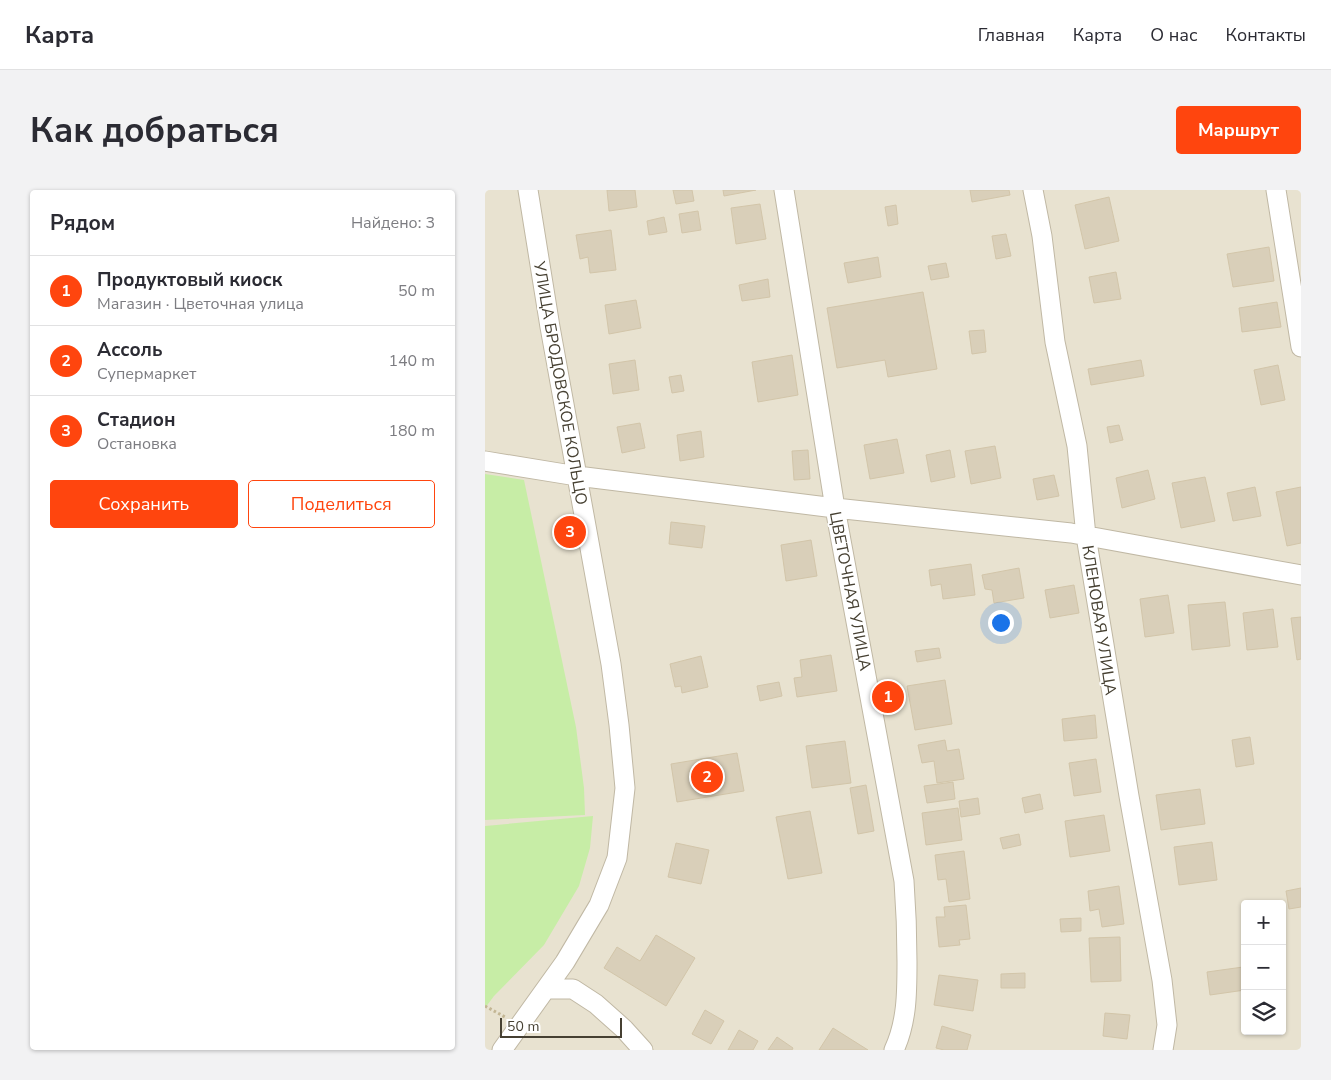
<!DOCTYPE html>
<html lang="ru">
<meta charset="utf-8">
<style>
:root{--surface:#fff;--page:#f2f2f3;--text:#2b2b33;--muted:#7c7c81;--line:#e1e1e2;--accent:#ff450e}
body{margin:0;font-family:"Nunito Sans",sans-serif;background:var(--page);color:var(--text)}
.controls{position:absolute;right:15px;bottom:15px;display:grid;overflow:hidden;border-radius:5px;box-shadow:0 1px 4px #0004}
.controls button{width:45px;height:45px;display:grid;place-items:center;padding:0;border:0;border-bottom:1px solid var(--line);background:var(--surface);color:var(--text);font:25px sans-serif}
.scale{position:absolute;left:15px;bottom:12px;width:122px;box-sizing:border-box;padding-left:5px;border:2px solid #464032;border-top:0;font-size:14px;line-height:18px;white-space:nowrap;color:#464032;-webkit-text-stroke:4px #fff;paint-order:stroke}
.you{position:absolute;left:515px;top:432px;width:18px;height:18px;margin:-12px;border:4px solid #fff;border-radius:50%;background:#1a73e8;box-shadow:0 0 0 8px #1a73e833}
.badge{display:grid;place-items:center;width:32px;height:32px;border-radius:50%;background:var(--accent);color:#fff;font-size:16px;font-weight:700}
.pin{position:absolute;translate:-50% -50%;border:2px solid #fff;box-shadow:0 1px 5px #0006}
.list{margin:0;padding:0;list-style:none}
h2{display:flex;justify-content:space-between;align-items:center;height:65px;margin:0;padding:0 20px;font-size:21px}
h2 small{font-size:16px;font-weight:400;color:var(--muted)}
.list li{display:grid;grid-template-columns:32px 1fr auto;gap:15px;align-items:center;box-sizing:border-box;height:70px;padding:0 20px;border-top:1px solid var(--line)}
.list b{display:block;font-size:19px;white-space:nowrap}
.list p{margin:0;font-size:16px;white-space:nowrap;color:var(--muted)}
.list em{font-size:16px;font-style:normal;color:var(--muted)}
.actions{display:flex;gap:10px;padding:15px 20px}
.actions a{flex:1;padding:11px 0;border:1px solid var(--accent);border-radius:5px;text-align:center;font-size:18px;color:var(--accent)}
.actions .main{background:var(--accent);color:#fff}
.icon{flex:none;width:28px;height:28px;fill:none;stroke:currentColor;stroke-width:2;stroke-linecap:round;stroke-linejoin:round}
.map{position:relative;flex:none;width:816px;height:860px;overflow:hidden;border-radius:5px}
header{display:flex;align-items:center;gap:30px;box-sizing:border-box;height:70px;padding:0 25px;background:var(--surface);border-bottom:1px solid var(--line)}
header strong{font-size:24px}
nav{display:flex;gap:28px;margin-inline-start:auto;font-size:18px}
.intro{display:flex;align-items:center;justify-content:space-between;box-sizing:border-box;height:120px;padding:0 30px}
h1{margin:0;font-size:35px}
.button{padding:12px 22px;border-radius:5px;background:var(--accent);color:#fff;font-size:18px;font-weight:700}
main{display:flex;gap:30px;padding:0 30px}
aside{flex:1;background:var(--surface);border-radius:5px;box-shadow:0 1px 4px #0004}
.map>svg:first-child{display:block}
.residential{fill:#e8e2d0;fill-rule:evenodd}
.green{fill:#c7eda6}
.building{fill:#d9cfb9;stroke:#d2c5a9}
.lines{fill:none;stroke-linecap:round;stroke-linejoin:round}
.minor-casing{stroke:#c0b8a4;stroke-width:21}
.path{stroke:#c3b694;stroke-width:3;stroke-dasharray:2.5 2.5;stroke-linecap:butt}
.minor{stroke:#fff;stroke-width:19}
.labels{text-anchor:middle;stroke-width:4;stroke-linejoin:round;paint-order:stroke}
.street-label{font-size:16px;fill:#464032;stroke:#fff}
</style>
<header>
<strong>Карта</strong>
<nav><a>Главная</a><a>Карта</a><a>О нас</a><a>Контакты</a></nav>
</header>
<div class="intro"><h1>Как добраться</h1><a class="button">Маршрут</a></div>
<main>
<aside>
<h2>Рядом<small>Найдено: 3</small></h2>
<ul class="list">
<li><span class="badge">1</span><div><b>Продуктовый киоск</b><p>Магазин · Цветочная улица</p></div><em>50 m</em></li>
<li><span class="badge">2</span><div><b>Ассоль</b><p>Супермаркет</p></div><em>140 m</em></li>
<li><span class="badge">3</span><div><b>Стадион</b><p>Остановка</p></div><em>180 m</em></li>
</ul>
<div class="actions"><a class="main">Сохранить</a><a>Поделиться</a></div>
</aside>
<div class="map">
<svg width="816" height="860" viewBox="0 0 816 860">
<rect width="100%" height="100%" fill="#f4f0e2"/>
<path class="residential" d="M0,0H816V860H0ZM760,714H797V841H760Z"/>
<path class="green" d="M0,284L39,290L91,537L99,598L100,625L0,630Z
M108,626L105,658L94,696L59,755L9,806L0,818V636Z"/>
<path class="building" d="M122,0H150L152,17L124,21Z
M188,0H207L209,11L191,14Z
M238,0H271L239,6Z
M485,0H524L525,5L487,12Z
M624,7L634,51L600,59L590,15Z
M275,14L281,49L251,54L246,18Z
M411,15L413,34L403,36L400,17Z
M213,21L216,40L197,43L194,24Z
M179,27L182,42L164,45L162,31Z
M126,40L131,80L105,83L103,67L95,69L91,45Z
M521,44L526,66L511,69L507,46Z
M784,57L789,91L748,97L742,64Z
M393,67L396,87L363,93L359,73Z
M461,73L464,87L446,90L443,76Z
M631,82L636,109L609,113L604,87Z
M283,89L285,107L257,111L254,95Z
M438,102L452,179L403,187L400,170L352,178L342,118Z
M151,110L156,138L124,144L120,115Z
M792,112L796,137L757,142L754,118Z
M499,140L501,162L487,164L484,141Z
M307,165L313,205L273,212L267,172Z
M150,170L154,200L128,204L124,174Z
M656,170L659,186L606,195L603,179Z
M793,175L800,210L776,215L769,180Z
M196,185L199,201L187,203L184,187Z
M155,233L160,258L137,263L132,237Z
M634,235L638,250L625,253L622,237Z
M216,241L219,267L195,271L192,245Z
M412,249L419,283L385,289L379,255Z
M510,256L516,288L486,294L480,261Z
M323,260L325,289L309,290L307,261Z
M465,260L470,287L446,292L441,265Z
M663,280L670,309L637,318L631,288Z
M569,285L574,306L552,310L548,289Z
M720,287L730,331L696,338L687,293Z
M770,297L776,326L748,331L742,303Z
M816,297V353L802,356L791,302Z
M186,332L220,336L217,358L184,354Z
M326,350L332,386L301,391L296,355Z
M486,374L490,405L458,409L456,394L446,396L444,380Z
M534,378L539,408L509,413L507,400L500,399L497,385Z
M589,395L594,423L565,428L560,400Z
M683,405L689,443L660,447L655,409Z
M740,412L745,456L707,460L703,415Z
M788,419L793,457L762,460L758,423Z
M816,427V469L812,470L806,428Z
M454,458L456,468L432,472L430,461Z
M346,465L352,501L312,507L309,488L317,487L315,470Z
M216,466L223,497L197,503L196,496L190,497L185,474Z
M460,490L467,534L430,540L422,496Z
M294,492L297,506L275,511L272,496Z
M410,497L412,515L397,517L395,499Z
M610,525L612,548L579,551L577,529Z
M765,547L769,574L751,577L747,550Z
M460,550L462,561L474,559L479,589L452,593L449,571L437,573L433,555Z
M360,551L366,593L327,598L321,556Z
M252,563L259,601L192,612L186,574Z
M611,569L616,602L589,606L584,573Z
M468,592L470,609L442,613L439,596Z
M381,595L389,641L373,644L365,598Z
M715,599L720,634L676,640L671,605Z
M555,604L558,619L540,623L537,608Z
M493,608L495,624L476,627L474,611Z
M473,618L477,650L441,655L437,623Z
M325,621L337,683L303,689L291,627Z
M619,625L625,661L585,667L580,631Z
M534,644L536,655L518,659L515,648Z
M727,652L732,690L694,695L689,657Z
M191,653L224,660L216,694L183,687Z
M479,661L485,709L464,712L461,689L453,690L450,665Z
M634,696L639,734L617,737L614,719L605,721L603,701Z
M816,698V717L804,719L801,701Z
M481,715L485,749L474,750L475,755L454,757L451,727H460L459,717Z
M596,728V741L576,742L575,729Z
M171,745L210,768L181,816L119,778L132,757L155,771Z
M635,747L636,791L606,792L604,748Z
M758,777L760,800L725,805L722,782Z
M540,783V798H516V784Z
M454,785L493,790L488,821L449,815Z
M220,820L239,831L226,854L207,844Z
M620,823L645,825L642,849L618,846Z
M457,836L486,845L482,860H459L451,858Z
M348,838L383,860H334Z
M254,840L273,851L268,860H243Z
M292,847L308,858L307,860H283Z"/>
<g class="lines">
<defs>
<path id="minor" d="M299,0L350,318L419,691C421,718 422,745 422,772C422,803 422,832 409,860
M548,0L557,46L570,152L592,256L601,346L644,606L677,790L682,835L678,860
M791,0L816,157
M0,271L92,286L350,318L586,343L816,385
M61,799H88L111,814L139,839L158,860
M17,860L80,772L114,715L132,668L140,598L134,535L126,474L65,137L43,0"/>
</defs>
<use href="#minor" class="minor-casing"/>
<path class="path" d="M0,816L20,827"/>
<use href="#minor" class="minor"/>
</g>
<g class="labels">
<g class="street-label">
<text transform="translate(76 193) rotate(80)" y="6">УЛИЦА БРОДОВСКОЕ КОЛЬЦО</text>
<text transform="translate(366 401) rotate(79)" y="6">ЦВЕТОЧНАЯ УЛИЦА</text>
<text transform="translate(615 430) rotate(81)" y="6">КЛЕНОВАЯ УЛИЦА</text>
</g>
</g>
</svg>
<div class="controls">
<button>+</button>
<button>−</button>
<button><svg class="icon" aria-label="layers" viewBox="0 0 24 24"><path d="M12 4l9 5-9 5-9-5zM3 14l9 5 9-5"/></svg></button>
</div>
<div class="scale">50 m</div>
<div class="you"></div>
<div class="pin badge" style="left:403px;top:507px">1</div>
<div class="pin badge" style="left:222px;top:587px">2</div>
<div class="pin badge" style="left:85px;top:342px">3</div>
</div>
</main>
